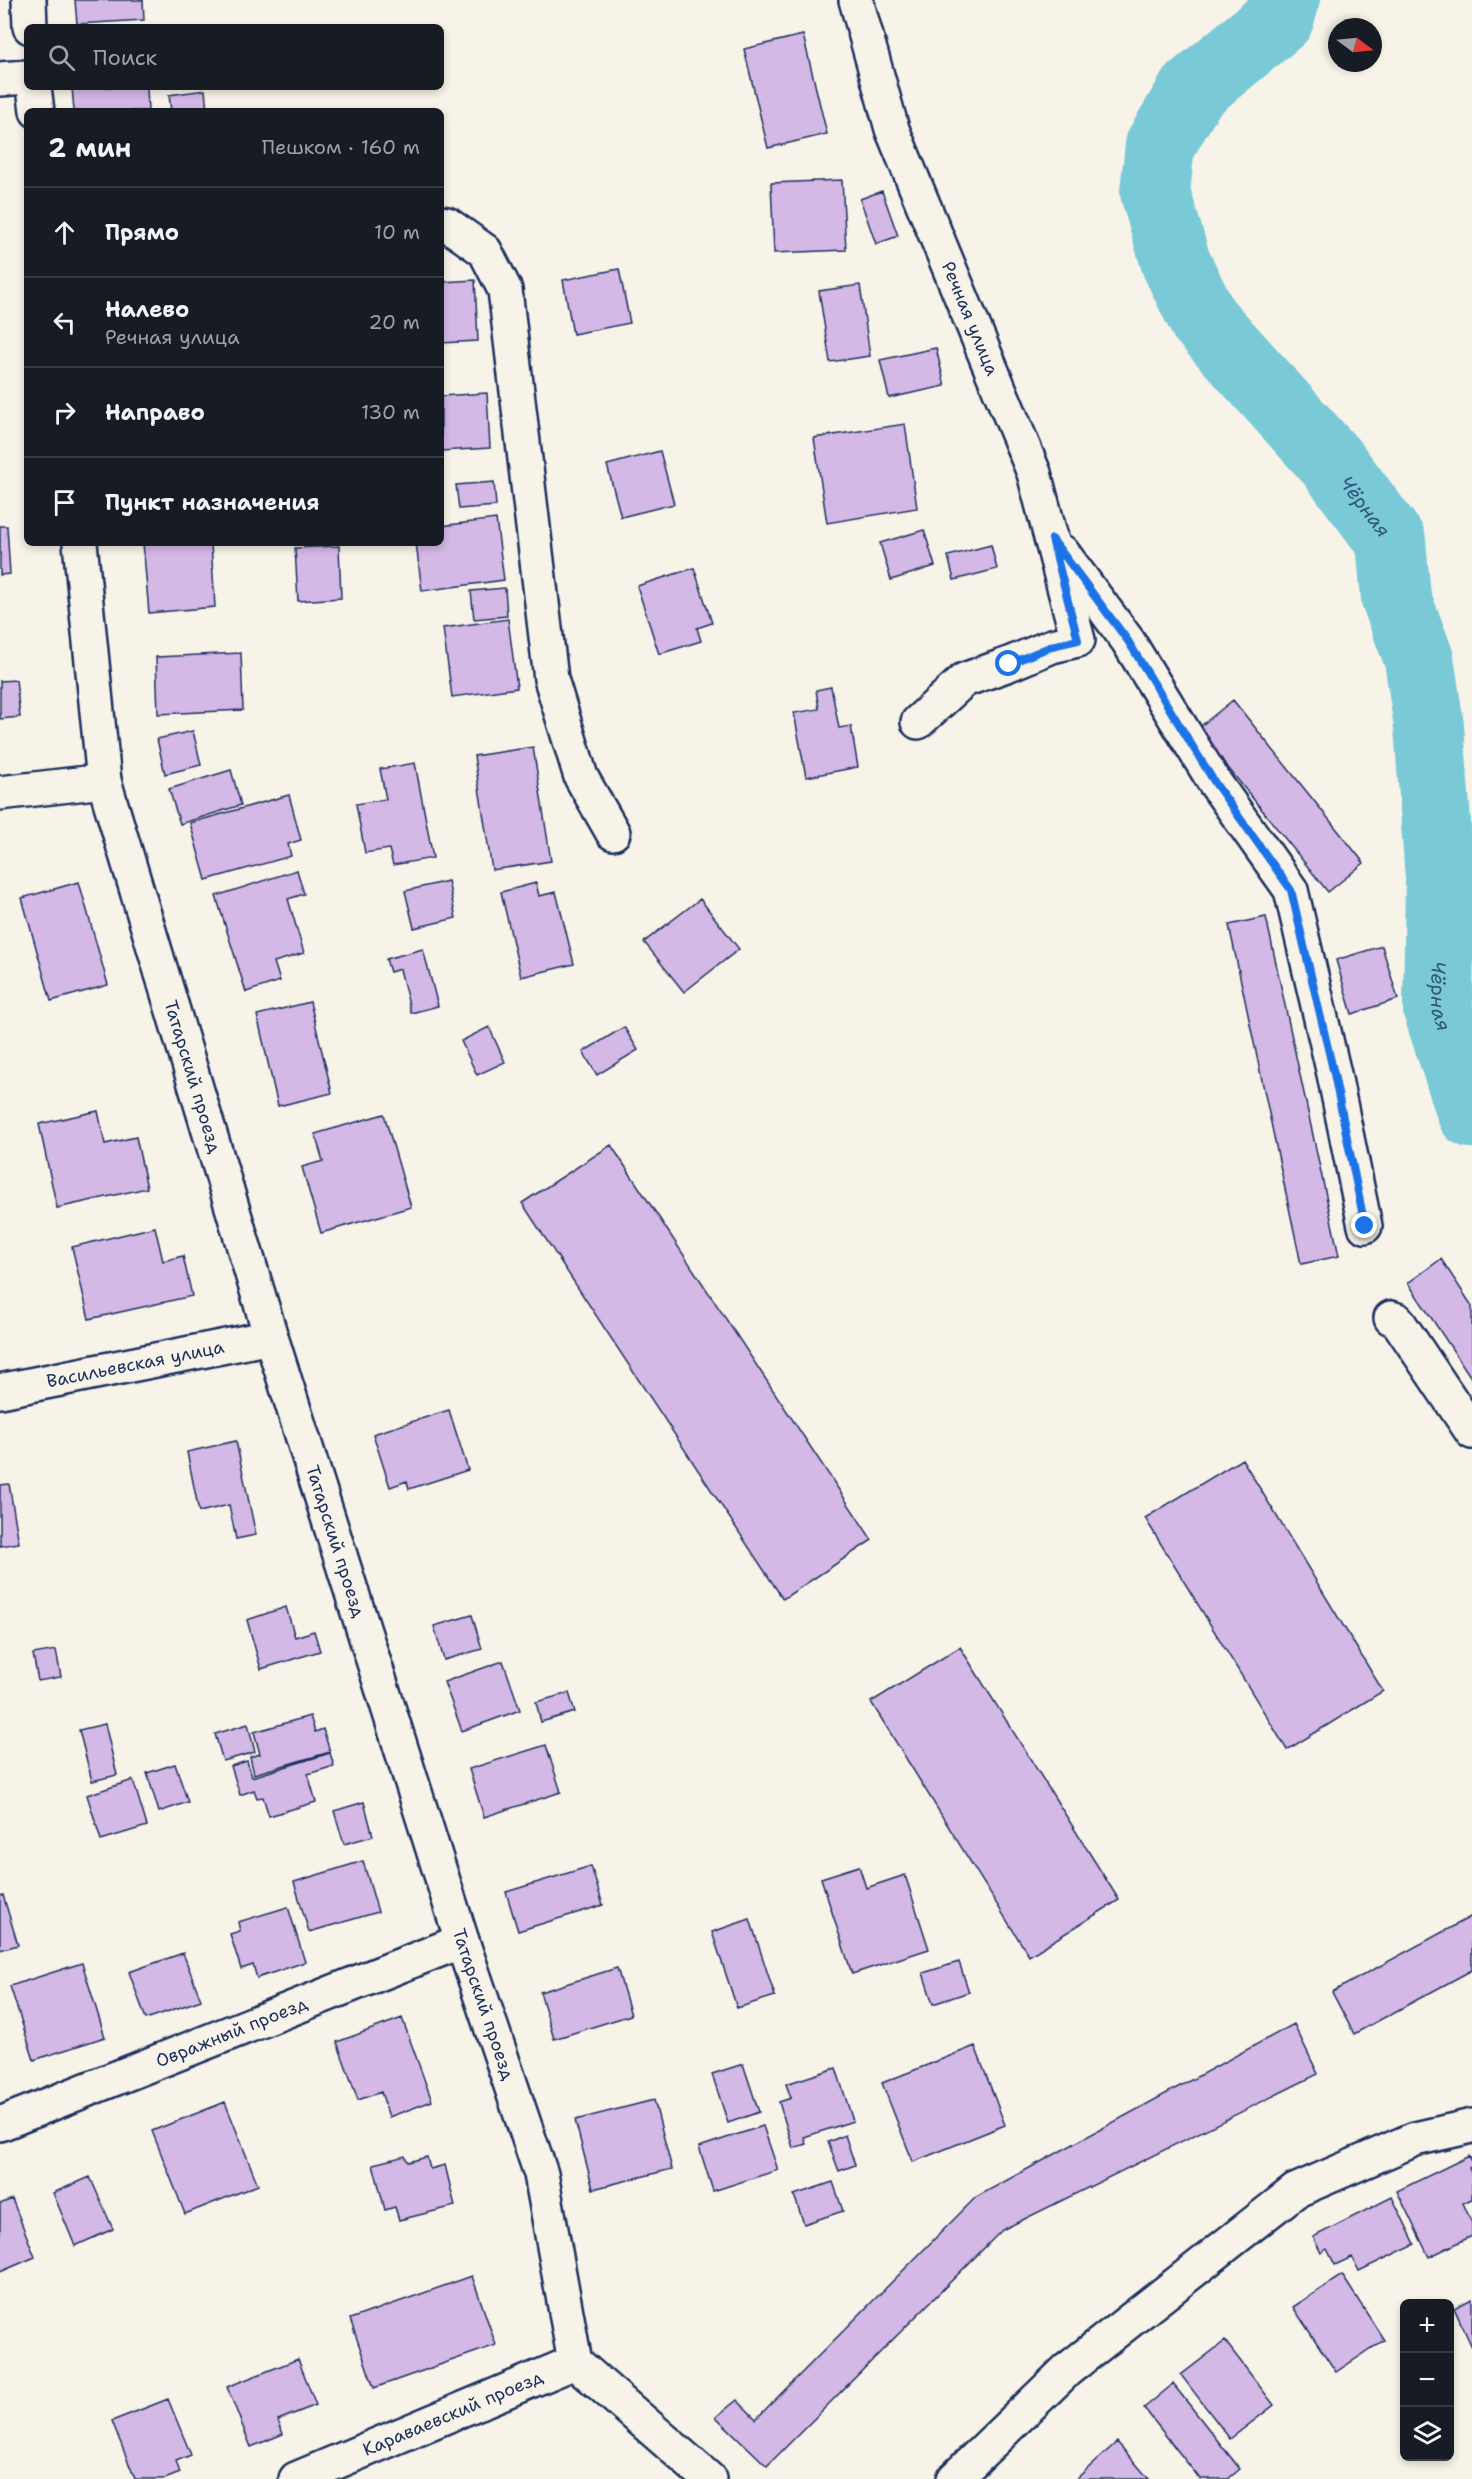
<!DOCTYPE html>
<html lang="ru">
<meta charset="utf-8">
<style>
:root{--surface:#171b24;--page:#242831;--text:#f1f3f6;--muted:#9ea1a6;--line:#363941}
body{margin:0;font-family:"Shantell Sans",sans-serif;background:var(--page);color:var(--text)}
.controls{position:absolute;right:18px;bottom:18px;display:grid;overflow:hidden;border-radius:9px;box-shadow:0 3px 9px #0003}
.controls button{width:54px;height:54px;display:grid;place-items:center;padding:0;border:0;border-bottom:2px solid var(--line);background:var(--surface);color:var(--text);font:30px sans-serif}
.compass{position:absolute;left:1328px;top:18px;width:54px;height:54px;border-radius:50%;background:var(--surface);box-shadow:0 3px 9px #0003;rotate:106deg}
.stop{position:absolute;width:18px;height:18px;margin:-14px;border:4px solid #1a73e8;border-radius:50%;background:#fff}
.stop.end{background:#1a73e8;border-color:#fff;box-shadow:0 2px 6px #0008}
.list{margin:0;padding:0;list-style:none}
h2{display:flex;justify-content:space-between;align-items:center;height:78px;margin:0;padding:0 24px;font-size:26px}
h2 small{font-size:20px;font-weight:400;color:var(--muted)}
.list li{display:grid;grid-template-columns:39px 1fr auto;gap:18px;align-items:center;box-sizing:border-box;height:90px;padding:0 24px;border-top:2px solid var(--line)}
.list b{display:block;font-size:22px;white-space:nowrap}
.list p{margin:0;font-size:20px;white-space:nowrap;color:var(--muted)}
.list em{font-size:20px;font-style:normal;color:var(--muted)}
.icon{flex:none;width:33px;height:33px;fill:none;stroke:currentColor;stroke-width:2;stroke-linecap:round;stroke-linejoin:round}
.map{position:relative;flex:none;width:1472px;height:2479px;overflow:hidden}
.search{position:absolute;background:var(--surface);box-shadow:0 3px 9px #0003;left:24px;top:24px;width:420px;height:66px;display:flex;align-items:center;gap:15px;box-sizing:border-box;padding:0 21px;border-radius:9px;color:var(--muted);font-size:22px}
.panel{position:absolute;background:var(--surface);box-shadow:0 3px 9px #0003;left:24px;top:108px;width:420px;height:438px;border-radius:9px}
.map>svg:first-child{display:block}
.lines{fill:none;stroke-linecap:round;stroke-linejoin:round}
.river{stroke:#7ac9d7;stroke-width:70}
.building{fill:#d4b8e6;stroke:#1b2f5e;stroke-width:1.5}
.minor-casing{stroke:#1b2f5e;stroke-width:38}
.minor{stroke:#f7f3e8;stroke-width:33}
.route{stroke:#1a73e8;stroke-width:8}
.labels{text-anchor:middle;stroke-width:6;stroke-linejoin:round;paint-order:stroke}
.street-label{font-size:18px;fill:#1b2f5e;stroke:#f7f3e8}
.water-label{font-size:20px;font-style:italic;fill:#33567c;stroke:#f7f3e8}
</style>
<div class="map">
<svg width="1472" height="2479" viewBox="0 0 1472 2479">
<rect width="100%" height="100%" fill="#f7f3e8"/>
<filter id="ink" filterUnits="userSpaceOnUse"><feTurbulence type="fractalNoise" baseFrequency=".0167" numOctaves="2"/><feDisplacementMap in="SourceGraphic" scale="12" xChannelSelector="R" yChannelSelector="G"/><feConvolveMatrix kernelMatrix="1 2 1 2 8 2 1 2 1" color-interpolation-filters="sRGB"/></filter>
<g filter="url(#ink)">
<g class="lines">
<path class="river" id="s1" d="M1285,0L1279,19L1192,91L1160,145L1155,192L1176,263L1203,319L1334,465L1391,541L1396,598L1419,659L1429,726L1440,878L1438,1009L1472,1113"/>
</g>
<path class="building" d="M75,0H143L144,20L77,24Z
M803,35L827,134L768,148L744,49Z
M72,87H147L148,111H74Z
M205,90L207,111H171L169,95Z
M842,180L846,250L774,253L771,183Z
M882,191L898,236L876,244L860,199Z
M619,269L630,323L573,334L563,280Z
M475,280L478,341L441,343V282Z
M860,285L870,356L830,362L819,291Z
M936,348L945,386L889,398L880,360Z
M487,393L490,448L441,451V396Z
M905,424L917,508L827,523L814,438Z
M660,451L674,504L621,517L607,465Z
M494,482L496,506L459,509L456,485Z
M496,519L504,580L422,591L416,543H441V526Z
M0,526H7L10,574L0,575Z
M924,530L935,566L891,580L880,543Z
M143,543H211L215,607L149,613Z
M991,545L997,569L954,580L948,556Z
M339,546L341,598L298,601L295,548Z
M694,568L712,623L697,628L701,641L659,654L637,586Z
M505,588L507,616L474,619L471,591Z
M508,619L517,688L452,697L443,628Z
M241,653L243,710L158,714L156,657Z
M16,680L20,717L0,719V681Z
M831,687L839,728L851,726L858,767L806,777L794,713L819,709L816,690Z
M1233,700L1364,863L1328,892L1197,729Z
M193,731L201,765L165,774L157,739Z
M533,747L551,861L492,870L474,756Z
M415,763L433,858L393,865L389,849L365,853L356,804L386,799L380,769Z
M231,770L241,805L180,824L169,789Z
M289,795L301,840L288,844L291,856L206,880L190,823Z
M297,870L304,894L288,899L304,953L274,962L280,981L246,992L216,896Z
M448,881L456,918L414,928L405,891Z
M79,882L108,985L51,1001L22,898Z
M536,883L539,896L556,892L574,964L521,977L501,892Z
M700,899L739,949L684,992L644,942Z
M1266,917L1339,1256L1301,1264L1229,925Z
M1382,946L1398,999L1352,1014L1336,960Z
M423,949L438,1006L411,1013L400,969L390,972L386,959Z
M310,1002L332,1093L278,1106L257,1015Z
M489,1027L505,1062L477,1075L461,1041Z
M624,1027L638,1050L597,1075L583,1052Z
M98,1111L105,1144L136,1137L147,1188L57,1208L39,1124Z
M384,1114L411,1207L321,1233L302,1167L323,1161L315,1134Z
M611,1145L872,1540L783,1599L522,1203Z
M155,1227L163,1261L183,1256L192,1296L89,1319L72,1247Z
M1441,1259L1472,1306V1379L1408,1283Z
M449,1410L468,1470L409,1489L407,1481L390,1487L373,1434Z
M236,1441L256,1535L236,1539L229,1505L199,1512L187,1452Z
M1242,1459L1383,1691L1287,1750L1145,1518Z
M9,1484L19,1543L0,1546V1485Z
M286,1607L295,1637L314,1631L320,1651L261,1669L247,1620Z
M472,1615L482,1649L444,1660L434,1626Z
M960,1647L1119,1900L1029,1956L871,1702Z
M56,1650L61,1677L38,1681L33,1654Z
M503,1661L520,1710L462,1731L444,1682Z
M569,1693L575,1712L541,1722L536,1702Z
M310,1716L315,1732L323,1729L330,1752L254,1774L250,1757L260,1754L254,1732Z
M105,1724L117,1775L92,1781L79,1730Z
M248,1724L255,1752L223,1761L215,1734Z
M546,1745L561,1792L484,1817L469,1769Z
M330,1753L334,1766L308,1774L316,1802L269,1816L263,1797L257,1798L254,1790L240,1795L231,1766L247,1761L252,1777Z
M175,1764L188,1802L159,1812L147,1773Z
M133,1780L147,1826L101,1840L87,1795Z
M364,1802L373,1836L344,1844L334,1811Z
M363,1861L378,1912L309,1932L294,1882Z
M591,1866L603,1905L518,1931L506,1892Z
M859,1866L866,1888L905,1875L929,1949L852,1974L821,1878Z
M3,1895L18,1945L0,1950V1896Z
M288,1907L305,1962L257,1978L253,1965L241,1969L230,1934L240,1931L238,1922Z
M1472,1916V1970L1354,2034L1332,1992Z
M750,1919L775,1996L737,2008L712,1932Z
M183,1953L201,2000L146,2019L129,1972Z
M959,1962L969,1992L933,2004L923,1973Z
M82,1963L105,2037L34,2060L10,1986Z
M617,1968L631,2015L554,2039L540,1992Z
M402,2018L432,2101L389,2117L381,2092L358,2100L337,2042Z
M1294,2024L1318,2074L1002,2230L767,2466L716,2417L737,2400L756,2419L976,2197Z
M975,2046L1005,2125L913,2162L882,2083Z
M743,2064L759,2112L728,2123L712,2074Z
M836,2068L853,2121L804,2137L806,2144L793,2148L779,2102L791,2098L786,2084Z
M654,2100L672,2169L593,2189L575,2120Z
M225,2102L258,2185L185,2214L152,2131Z
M763,2126L778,2170L713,2191L699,2147Z
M845,2135L855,2165L839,2171L828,2142Z
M405,2156L408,2162L427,2157L430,2169L445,2165L455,2206L399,2220L395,2207L385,2210L373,2164Z
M1469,2156L1472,2161V2167L1469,2168L1472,2175V2199L1463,2203L1472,2223V2236L1429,2257L1397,2191Z
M90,2177L113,2229L75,2246L53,2193Z
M833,2182L843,2211L804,2224L794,2195Z
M1392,2197L1415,2244L1359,2271L1352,2257L1335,2265L1327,2249L1321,2253L1313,2237Z
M12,2199L35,2257L0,2272V2204Z
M1342,2275L1384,2340L1336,2372L1293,2307Z
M472,2276L496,2345L374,2388L350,2319Z
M1472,2299V2347L1454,2308Z
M1225,2341L1274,2405L1230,2439L1181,2375Z
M298,2359L316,2405L278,2420L283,2434L251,2447L227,2387Z
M1173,2384L1240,2469L1228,2479H1200L1144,2408Z
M168,2399L191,2455L176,2461L180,2473L165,2479H135L112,2421Z
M1117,2442L1149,2479H1076Z"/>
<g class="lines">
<defs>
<g id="minor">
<path d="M29,0L30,27"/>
<path id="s2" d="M856,0L892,129L1034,473L1078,640L1052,646L1009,664L964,680L918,722"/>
<path d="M0,79L27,77"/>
<path d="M34,87L37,111"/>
<path d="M441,223L447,224L485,251L505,290L551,679L581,777L613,833"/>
<path id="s3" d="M80,543L104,781L271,1337L462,1941L541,2174L575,2362L709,2479"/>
<path d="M1062,552L1128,641L1215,783L1291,890L1334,1074L1365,1226"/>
<path d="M0,793L104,781"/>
<path d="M1391,1318L1397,1320L1472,1432"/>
<path id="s4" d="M0,1391L271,1337"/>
<path id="s5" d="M0,2124L462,1941"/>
<path id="s6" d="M296,2479L575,2362"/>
<path d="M954,2479L1067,2370L1295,2191L1415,2139L1472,2126"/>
</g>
</defs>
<use href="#minor" class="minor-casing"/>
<use href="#minor" class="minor"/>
</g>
</g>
<g class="lines" filter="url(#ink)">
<path class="route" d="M1009,664L1052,646L1078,640L1052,539L1128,641L1215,783L1291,890L1334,1074L1365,1226"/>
</g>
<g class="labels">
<g class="street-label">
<text dy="6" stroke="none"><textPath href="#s2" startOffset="339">Речная улица</textPath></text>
<text dy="6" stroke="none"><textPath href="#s3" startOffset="548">Татарский проезд</textPath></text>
<text dy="6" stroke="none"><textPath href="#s4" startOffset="138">Васильевская улица</textPath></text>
<text dy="6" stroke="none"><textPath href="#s3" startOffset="1034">Татарский проезд</textPath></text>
<text dy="6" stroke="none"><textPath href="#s3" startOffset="1520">Татарский проезд</textPath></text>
<text dy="6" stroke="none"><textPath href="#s5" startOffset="249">Овражный проезд</textPath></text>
<text dy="6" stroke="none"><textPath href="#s6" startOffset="170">Караваевский проезд</textPath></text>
</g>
<g class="water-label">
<text dy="7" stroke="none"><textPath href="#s1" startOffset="627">Чёрная</textPath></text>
<text dy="7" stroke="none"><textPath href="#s1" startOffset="1131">Чёрная</textPath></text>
</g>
</g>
</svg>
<div class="controls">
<button>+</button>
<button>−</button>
<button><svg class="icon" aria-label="layers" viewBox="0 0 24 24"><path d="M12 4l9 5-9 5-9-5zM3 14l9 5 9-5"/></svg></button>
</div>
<svg class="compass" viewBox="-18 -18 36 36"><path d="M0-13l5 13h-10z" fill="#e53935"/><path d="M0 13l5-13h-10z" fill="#9ea1a6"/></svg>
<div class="stop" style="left:1009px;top:664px"></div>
<div class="stop end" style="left:1365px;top:1226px"></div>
<div class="search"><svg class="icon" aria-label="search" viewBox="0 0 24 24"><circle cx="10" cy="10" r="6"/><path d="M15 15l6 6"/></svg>Поиск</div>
<section class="panel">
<h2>2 мин<small>Пешком · 160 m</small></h2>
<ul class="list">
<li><svg class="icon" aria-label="ahead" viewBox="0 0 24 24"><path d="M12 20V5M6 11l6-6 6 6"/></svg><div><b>Прямо</b></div><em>10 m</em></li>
<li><svg class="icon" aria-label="left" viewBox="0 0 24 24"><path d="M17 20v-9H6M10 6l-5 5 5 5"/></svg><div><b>Налево</b><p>Речная улица</p></div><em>20 m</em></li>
<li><svg class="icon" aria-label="right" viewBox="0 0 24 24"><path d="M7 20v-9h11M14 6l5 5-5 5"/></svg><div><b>Направо</b></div><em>130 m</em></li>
<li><svg class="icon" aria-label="arrive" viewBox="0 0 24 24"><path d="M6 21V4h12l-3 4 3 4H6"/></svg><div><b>Пункт назначения</b></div></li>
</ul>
</section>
</div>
